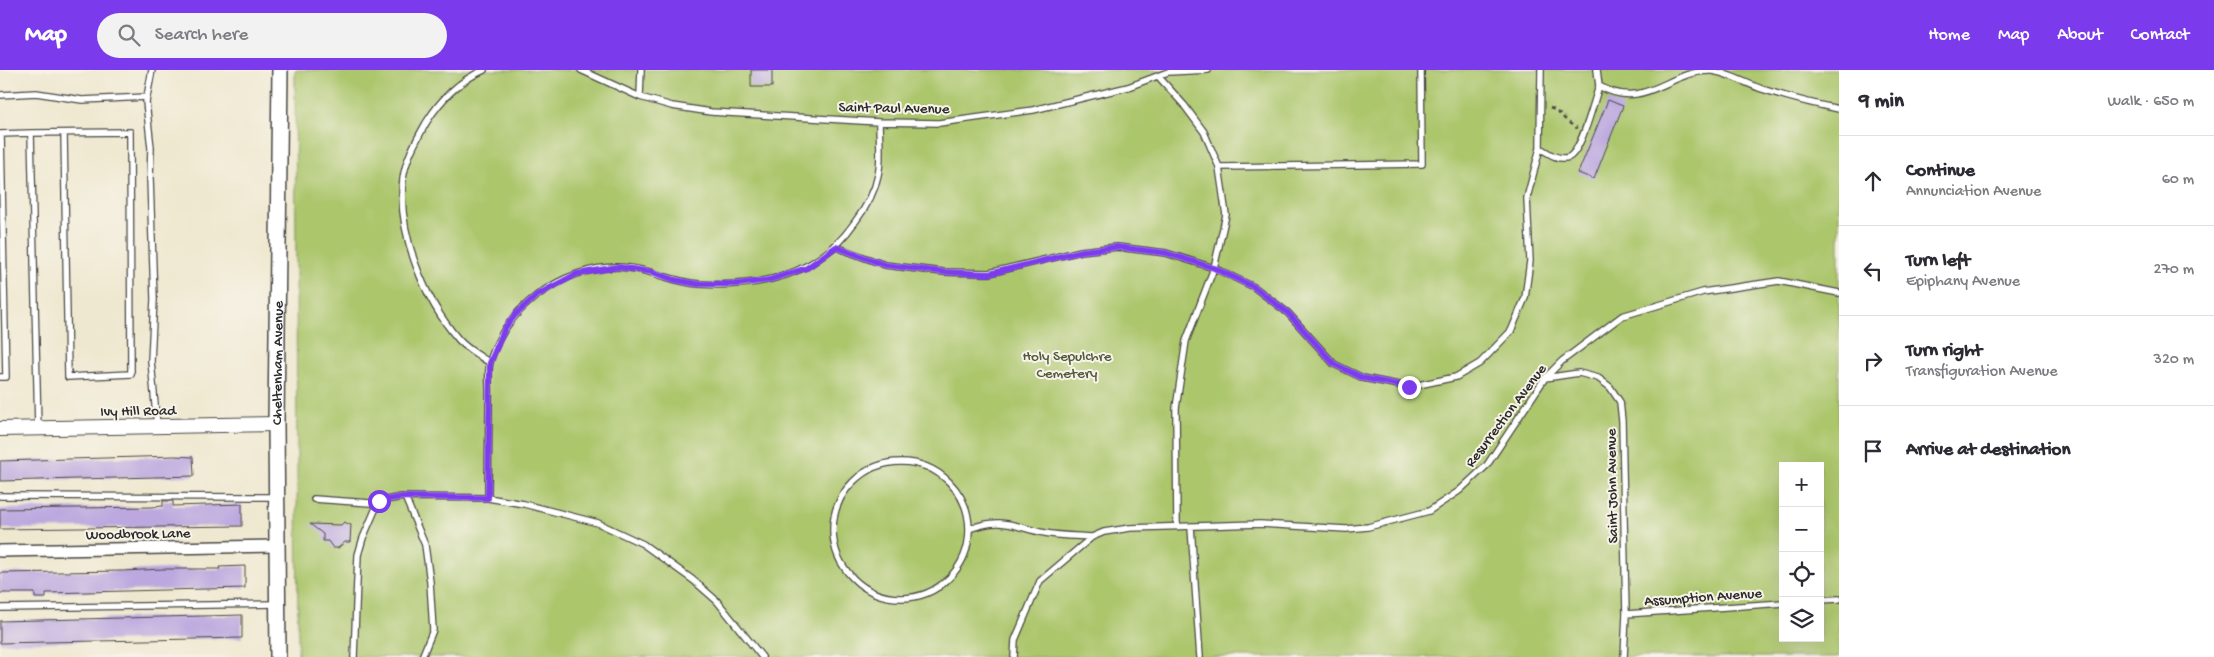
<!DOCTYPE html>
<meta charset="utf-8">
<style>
:root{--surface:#fff;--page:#f2f2f3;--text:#2b2b33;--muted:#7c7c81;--line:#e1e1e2;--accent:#7c3aed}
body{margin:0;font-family:"Gochi Hand",sans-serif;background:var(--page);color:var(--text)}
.controls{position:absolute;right:15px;bottom:15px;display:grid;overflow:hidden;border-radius:0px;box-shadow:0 5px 20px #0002}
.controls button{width:45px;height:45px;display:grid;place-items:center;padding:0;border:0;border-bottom:1px solid var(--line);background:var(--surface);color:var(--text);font:25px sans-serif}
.stop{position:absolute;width:15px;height:15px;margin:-11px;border:4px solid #7c3aed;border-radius:50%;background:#fff}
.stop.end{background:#7c3aed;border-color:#fff;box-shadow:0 1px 5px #0008}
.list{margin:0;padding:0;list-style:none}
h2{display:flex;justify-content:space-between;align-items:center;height:65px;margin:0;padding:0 20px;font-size:21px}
h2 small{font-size:16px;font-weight:400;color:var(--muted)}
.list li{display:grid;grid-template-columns:32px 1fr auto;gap:15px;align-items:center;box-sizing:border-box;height:90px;padding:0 20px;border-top:1px solid var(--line)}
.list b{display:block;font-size:19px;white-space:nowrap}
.list p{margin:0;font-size:16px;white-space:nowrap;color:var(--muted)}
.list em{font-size:16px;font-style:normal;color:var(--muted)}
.icon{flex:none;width:28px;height:28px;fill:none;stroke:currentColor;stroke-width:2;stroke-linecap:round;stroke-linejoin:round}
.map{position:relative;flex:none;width:1839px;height:587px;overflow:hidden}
header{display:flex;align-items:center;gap:30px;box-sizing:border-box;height:70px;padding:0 25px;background:var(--accent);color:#fff}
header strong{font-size:24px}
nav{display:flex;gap:28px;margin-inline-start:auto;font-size:18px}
.search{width:350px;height:45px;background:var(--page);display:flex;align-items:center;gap:12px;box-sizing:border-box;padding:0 18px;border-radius:28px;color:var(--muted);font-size:19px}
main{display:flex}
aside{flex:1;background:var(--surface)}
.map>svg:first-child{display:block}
.green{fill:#acc66c;stroke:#6c784c;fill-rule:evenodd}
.building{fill:#bca8df}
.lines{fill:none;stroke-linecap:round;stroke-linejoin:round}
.service-casing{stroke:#484744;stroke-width:8}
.minor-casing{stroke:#484744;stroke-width:14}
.tertiary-casing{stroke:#484744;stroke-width:16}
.secondary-casing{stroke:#484744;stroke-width:18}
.path{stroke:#484744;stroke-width:2.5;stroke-dasharray:4 4;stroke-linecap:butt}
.service{stroke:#fff;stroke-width:5.5}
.minor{stroke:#fff;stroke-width:11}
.tertiary{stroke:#fff;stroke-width:14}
.secondary{stroke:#fff;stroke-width:15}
.route{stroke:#7c3aed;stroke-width:6}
.labels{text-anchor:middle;stroke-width:4;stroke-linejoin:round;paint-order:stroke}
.street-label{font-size:15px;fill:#2b2b2b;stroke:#f7f3e8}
.park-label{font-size:15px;fill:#525a3e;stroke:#f7f3e8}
</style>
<header>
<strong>Map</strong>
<div class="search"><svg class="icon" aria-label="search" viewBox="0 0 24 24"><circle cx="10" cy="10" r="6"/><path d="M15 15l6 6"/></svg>Search here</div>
<nav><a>Home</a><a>Map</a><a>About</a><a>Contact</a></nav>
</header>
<main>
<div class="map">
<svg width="1839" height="587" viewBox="0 0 1839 587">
<rect width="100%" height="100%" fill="#f7f3e8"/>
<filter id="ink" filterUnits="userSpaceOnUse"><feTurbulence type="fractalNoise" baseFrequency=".02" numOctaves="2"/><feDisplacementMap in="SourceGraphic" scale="10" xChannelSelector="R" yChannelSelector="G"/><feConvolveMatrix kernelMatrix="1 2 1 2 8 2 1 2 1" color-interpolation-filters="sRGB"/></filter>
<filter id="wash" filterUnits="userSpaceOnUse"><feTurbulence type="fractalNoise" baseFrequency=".0096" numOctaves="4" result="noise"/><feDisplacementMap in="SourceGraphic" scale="20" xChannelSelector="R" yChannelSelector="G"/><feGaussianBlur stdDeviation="1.12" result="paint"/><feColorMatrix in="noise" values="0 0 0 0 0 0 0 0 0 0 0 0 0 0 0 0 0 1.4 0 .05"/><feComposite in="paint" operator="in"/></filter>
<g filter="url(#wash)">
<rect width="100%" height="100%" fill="#efe8d0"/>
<path class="green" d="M295,0H1839V587H298ZM1783,396H1820V568H1783Z"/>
<g id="blocks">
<path class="building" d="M751,0H772V17H751Z
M1608,30L1623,36L1594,109L1578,103Z
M175,386L193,387L194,406L0,411V391Z
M163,431H173V436L242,434V456L0,459V439L152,437L163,436Z
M344,452L351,455L350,472H345L338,478H333L328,471H323V464L310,454L341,455Z
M245,496V518L46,523V528H35V523H0V503L122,501L164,499H220L219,497Z
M242,545V568L0,573V551Z"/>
</g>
</g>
<g filter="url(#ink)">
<use href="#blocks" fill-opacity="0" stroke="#484744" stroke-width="1"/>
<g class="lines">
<defs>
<path id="service" d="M152,0L146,32L151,78L150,108L154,229L151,291L157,356
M484,0C459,11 440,30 426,53C416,71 406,88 403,109C397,162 424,230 459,270C467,279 480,286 490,293
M581,0L640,27L672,36L711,42L879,52L939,53L1033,40L1128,17L1168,2L1208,0
M1597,0L1599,16C1646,42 1668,0 1711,1C1726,2 1747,14 1762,19C1787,27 1813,34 1839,39
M1158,6L1184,35L1204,62L1219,97L1226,145L1214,198L1186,271L1176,338L1177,456
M0,25L36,23L82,30L147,27
M640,27L641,0
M31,63L130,62L131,304L68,307L64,63
M0,64L31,63L38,358
M1540,78C1548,83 1559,91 1569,87C1582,80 1594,31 1599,16
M1219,97L1422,94L1421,0
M836,177L885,195L943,202L989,203L1081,181L1117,177L1166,183L1214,198L1254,217L1288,243L1334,294L1363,308L1409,317L1456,307L1480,293L1511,261L1525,228L1530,191L1527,128L1540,78L1541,0
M0,307H6L1,64
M1545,308L1579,303L1598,308L1610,317L1620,332L1622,351L1626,544L1624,587
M833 460a68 68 0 1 1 136 0a68 68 0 1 1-136 0Z
M0,426L275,427
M405,427L425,475L430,512L433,560L422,587
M488,428C488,395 489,362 489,329C490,318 487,303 490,292C505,238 562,197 618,197C646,197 671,212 699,214C761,218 818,206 855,152C865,139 875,121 878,105C882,89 879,69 879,52
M314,429L370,433L402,427L488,428L524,434L598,453L643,474L693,510L717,531L762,587
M1191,457L1200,587
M969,459C1003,446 1014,457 1045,463C1059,466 1078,466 1092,467
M1820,530L1839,529
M0,538L275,534
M1626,544L1783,533
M354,587L358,485L363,468L379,431
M1014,587L1015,570L1040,511L1092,467L1104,462L1130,458L1260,454L1346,459L1368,457L1429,441L1459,421L1487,395L1545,308L1562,291L1622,246L1703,222L1779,211L1839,223"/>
<path id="minor" d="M0,481L277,476"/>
<path id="tertiary" d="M0,359L276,354"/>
<g id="secondary">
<path id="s1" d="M278,587L276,354L280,0"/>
</g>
</defs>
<use href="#service" class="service-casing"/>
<use href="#minor" class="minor-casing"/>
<use href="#tertiary" class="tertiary-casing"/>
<use href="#secondary" class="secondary-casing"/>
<path class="path" d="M1550,38C1561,42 1566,53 1577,58"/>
<use href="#service" class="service"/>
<use href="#minor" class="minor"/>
<use href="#tertiary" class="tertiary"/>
<use href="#secondary" class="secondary"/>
</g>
</g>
<g class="lines" filter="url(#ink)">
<path class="route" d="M379,431L402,427L488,428L490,293L505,258L516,244L537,225L577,204L618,197L652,202L675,210L697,214H738L769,210L807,198L836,177L885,195L943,202L989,204L1082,181L1117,177L1166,183L1214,198L1254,217L1288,243L1334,294L1363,308L1409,317"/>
</g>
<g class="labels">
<g class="street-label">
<text transform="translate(894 37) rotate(1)" y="5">Saint Paul Avenue</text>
<text dy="5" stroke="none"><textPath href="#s1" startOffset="294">Cheltenham Avenue</textPath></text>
<text transform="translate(138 340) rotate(-1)" y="5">Ivy Hill Road</text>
<text transform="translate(1505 345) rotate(-53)" y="5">Resurrection Avenue</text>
<text transform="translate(1611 416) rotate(-91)" y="5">Saint John Avenue</text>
<text transform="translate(138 463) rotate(-1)" y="5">Woodbrook Lane</text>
<text transform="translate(1703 526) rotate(-4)" y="5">Assumption Avenue</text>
</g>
<g class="park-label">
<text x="1067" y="290">Holy Sepulchre<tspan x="1067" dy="17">Cemetery</tspan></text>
</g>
</g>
</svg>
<div class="controls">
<button>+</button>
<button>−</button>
<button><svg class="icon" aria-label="locate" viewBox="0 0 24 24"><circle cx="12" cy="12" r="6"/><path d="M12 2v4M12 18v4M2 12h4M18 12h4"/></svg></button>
<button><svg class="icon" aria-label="layers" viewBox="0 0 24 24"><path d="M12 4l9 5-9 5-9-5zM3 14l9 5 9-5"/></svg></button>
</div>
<div class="stop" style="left:379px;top:431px"></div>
<div class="stop end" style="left:1409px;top:317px"></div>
</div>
<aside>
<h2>9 min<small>Walk · 650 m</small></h2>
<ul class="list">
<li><svg class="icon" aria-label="ahead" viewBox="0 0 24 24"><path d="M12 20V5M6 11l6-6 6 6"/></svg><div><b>Continue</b><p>Annunciation Avenue</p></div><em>60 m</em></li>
<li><svg class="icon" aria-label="left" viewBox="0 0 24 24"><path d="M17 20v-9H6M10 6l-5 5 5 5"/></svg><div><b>Turn left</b><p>Epiphany Avenue</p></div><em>270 m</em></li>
<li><svg class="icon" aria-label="right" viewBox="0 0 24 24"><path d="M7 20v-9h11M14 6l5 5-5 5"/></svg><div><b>Turn right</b><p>Transfiguration Avenue</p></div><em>320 m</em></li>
<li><svg class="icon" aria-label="arrive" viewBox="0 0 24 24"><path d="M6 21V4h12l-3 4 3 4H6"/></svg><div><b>Arrive at destination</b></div></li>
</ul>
</aside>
</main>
